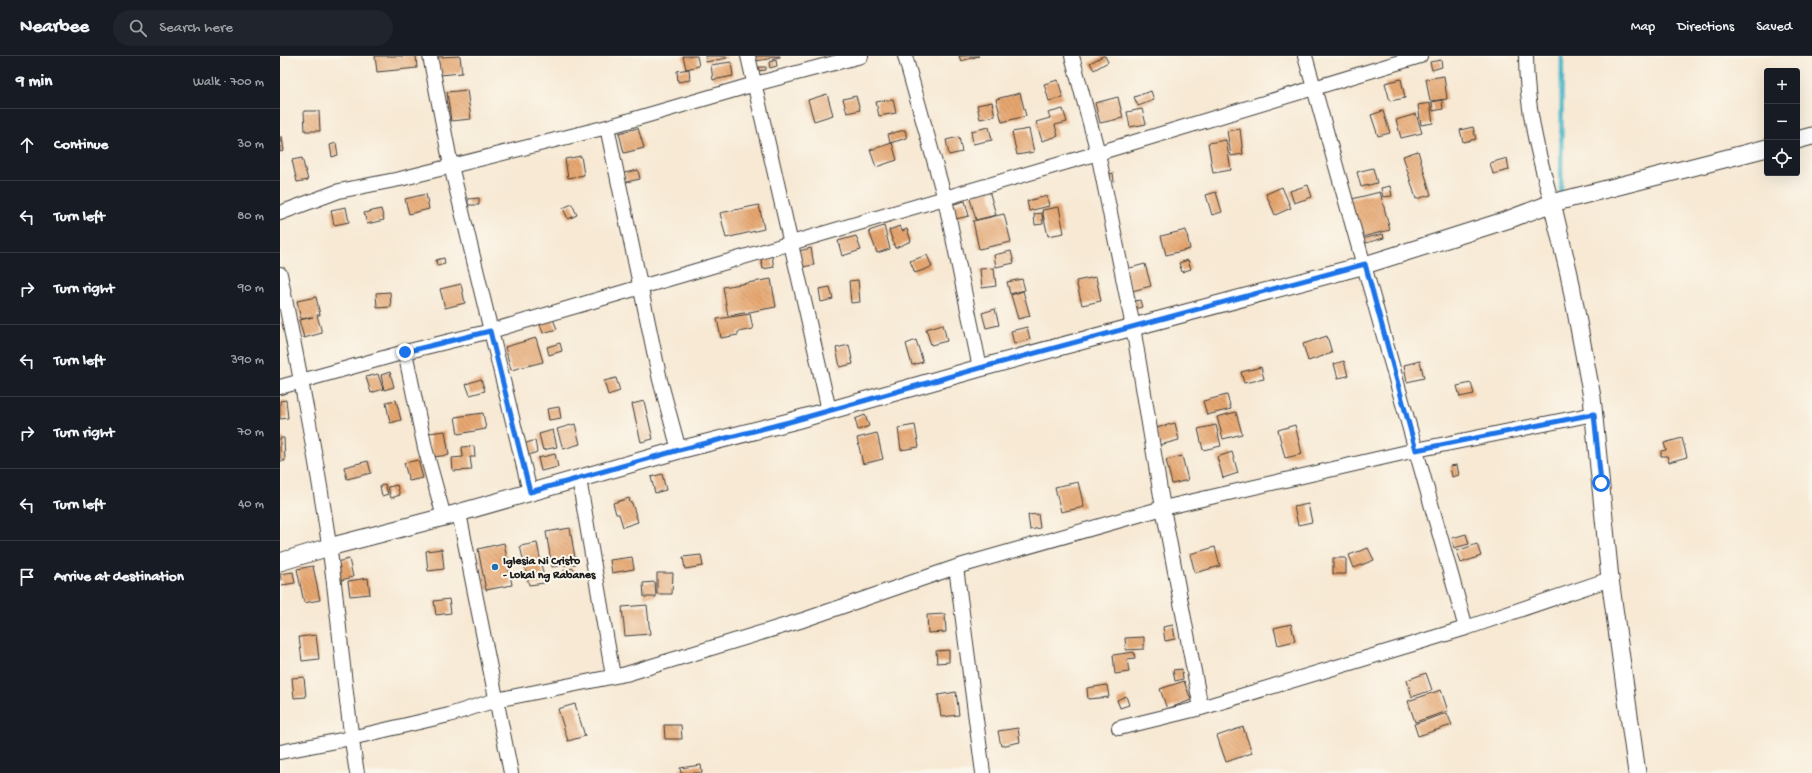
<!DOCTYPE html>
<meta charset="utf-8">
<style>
:root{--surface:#171b24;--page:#20242c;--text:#f1f3f6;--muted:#9ea1a6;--line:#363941}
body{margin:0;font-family:"Gochi Hand",sans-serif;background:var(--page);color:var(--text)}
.controls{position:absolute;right:12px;top:12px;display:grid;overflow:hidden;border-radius:4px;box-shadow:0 4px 16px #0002}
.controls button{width:36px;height:36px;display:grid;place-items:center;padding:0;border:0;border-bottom:1px solid var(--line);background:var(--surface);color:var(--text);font:20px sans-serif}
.stop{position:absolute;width:12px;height:12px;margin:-9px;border:3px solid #1a73e8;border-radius:50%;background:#fff}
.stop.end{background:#1a73e8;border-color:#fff;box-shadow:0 1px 4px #0008}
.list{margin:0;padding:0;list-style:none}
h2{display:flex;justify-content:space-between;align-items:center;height:52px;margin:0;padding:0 16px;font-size:17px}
h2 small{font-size:13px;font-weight:400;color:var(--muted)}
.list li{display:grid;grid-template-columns:26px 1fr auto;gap:12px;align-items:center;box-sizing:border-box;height:72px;padding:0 16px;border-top:1px solid var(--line)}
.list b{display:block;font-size:15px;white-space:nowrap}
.list em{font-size:13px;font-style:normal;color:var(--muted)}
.icon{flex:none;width:22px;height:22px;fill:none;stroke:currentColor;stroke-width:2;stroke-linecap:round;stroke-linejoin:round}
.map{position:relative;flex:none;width:1532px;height:717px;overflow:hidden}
header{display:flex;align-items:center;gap:24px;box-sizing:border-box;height:56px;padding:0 20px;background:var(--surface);border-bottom:1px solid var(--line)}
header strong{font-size:19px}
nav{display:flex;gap:22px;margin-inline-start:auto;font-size:14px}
.search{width:280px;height:36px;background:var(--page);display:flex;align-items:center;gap:10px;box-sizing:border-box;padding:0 14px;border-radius:22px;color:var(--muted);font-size:15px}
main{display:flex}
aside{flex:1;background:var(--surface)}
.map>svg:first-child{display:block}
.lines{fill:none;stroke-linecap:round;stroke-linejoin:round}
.stream{stroke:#4ab6c7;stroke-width:4.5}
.building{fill:url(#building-back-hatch)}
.minor-casing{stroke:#3d3b38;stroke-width:16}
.tertiary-casing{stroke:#3d3b38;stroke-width:19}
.minor{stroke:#fff;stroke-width:14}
.tertiary{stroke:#fff;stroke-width:17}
.route{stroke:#1a73e8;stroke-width:5}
.poi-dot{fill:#1f6fb2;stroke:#fbf7ec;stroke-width:1.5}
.labels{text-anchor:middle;stroke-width:4;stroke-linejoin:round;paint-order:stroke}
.poi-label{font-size:12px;font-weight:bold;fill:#1c1c1c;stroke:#fbf7ec;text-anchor:start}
</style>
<header>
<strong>Nearbee</strong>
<div class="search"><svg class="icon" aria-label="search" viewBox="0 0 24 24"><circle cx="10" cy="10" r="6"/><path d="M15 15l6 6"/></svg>Search here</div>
<nav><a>Map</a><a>Directions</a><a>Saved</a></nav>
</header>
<main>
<aside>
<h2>9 min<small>Walk · 700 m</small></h2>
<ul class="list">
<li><svg class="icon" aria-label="ahead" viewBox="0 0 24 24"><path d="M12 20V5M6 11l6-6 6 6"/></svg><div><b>Continue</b></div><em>30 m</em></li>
<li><svg class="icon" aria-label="left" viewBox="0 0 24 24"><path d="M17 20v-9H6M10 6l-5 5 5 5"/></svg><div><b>Turn left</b></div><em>80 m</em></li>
<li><svg class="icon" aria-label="right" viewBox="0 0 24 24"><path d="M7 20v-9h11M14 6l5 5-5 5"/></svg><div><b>Turn right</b></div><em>90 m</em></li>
<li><svg class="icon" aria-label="left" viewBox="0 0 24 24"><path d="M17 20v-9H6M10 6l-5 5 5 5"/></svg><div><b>Turn left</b></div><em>390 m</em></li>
<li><svg class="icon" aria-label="right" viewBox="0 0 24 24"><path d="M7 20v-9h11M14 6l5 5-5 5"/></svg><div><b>Turn right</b></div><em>70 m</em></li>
<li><svg class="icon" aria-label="left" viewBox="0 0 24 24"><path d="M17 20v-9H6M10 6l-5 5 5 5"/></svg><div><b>Turn left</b></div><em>40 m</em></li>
<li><svg class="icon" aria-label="arrive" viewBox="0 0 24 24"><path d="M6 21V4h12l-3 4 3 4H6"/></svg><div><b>Arrive at destination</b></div></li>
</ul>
</aside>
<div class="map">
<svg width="1532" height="717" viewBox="0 0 1532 717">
<defs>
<pattern id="building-back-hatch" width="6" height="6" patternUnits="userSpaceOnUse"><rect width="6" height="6" fill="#e6a66f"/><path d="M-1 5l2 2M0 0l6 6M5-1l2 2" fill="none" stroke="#c58e60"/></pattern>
</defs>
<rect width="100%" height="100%" fill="#fbf7ec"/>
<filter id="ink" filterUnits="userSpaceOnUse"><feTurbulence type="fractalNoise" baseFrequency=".025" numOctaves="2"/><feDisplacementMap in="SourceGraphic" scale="8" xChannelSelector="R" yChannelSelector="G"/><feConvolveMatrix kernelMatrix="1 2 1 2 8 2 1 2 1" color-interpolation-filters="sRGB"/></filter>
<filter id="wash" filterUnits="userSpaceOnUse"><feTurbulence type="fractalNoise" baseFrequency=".012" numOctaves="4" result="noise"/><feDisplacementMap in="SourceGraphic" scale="16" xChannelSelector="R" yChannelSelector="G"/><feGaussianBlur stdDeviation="0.9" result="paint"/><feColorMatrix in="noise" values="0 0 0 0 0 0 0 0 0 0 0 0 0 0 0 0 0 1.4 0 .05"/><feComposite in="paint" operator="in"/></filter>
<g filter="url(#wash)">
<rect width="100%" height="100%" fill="#f7e9d4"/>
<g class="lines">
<path class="stream" d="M1281,137L1282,0"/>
</g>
<g id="blocks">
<path class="building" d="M95,0H136L137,12L97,16Z
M180,0L182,17L160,19L158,1Z
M403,0H417L419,10L406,13Z
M425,0H446L447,2L426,6Z
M475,0H500V1L476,5Z
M679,0H699L681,5Z
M823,0H825L828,6L814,14L810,7Z
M496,4L497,10L490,12L489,6Z
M1161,4L1162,11L1152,14L1150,6Z
M451,6L453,20L433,24L431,9Z
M477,11H486V14L477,15Z
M409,13L410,24L398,26L397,15Z
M1164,20L1167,43L1150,45L1146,23Z
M1121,23L1125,42L1110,45L1105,27Z
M778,24L783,42L769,45L764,28Z
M187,34L191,63L171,65L167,36Z
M871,35L874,44L858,50L854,41Z
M740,37L746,60L722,66L716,43Z
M547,38L553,59L534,65L528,44Z
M576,40L580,54L567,57L563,43Z
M838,41L843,62L820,67L815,47Z
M613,43L616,57L599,60L596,46Z
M1162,44L1163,53L1153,55L1152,46Z
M712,46L715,60L700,63L697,49Z
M1150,47L1153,67L1141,69L1138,49Z
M783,53L787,66L775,69L778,80L762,85L756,66L770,62L768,57Z
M862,53L866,68L850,71L847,56Z
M24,55H39L40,75H25Z
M1103,55L1110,77L1098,80L1091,59Z
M1136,58L1142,77L1121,82L1116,64Z
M709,71L712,84L693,88L691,75Z
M1193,71L1196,83L1183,86L1180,74Z
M358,72L364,92L344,97L339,77Z
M749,73L754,96L737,99L732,76Z
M960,73L963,98L951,100L947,75Z
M625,74L627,82L610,87L608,78Z
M0,81H2L4,95L0,96Z
M679,81L682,96L669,99L666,84Z
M946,84L951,114L933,117L928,87Z
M56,87L58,99L52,101L50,89Z
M612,87L617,104L596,111L590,94Z
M1138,95L1151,139L1136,143L1123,100Z
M301,100L304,119L288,122L285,103Z
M22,102L28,124L17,126L12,104Z
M1227,102L1229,114L1213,118L1210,107Z
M1093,112L1097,127L1081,131L1077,116Z
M358,114L360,123L346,126L344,117Z
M833,117L834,125L828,126L827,119Z
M1028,129L1032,141L1014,147L1010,135Z
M1110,130L1112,140L1103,141L1101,132Z
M1002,131L1011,152L995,159L986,138Z
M709,134L716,159L696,164L689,139Z
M936,136L942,156L932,159L926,139Z
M1100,136L1110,174L1078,182L1068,144Z
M146,138L149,153L129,158L125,143Z
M767,140L769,150L749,155L747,145Z
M199,142V149H188V143Z
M685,145L689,160L671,164L667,150Z
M292,148L297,159L288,163L283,152Z
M479,149L484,173L446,182L440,157Z
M66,151L69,166L54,169L51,154Z
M779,151L784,177L768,180L762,154Z
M101,153L104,164L87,168L84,157Z
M762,157L763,168L755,169L754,158Z
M724,158L731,186L699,193L693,165Z
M604,170L610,193L597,197L589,175Z
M620,170L622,175L627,173L631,185L615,192L609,174Z
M906,174L910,193L886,199L881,180Z
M1103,178L1104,182L1079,189L1078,184Z
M576,180L581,194L562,200L558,185Z
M531,192L534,209L522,211L519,195Z
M731,195L734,207L716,211L714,199Z
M491,196L494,211L483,213L480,199Z
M647,199L652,211L635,217L630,205Z
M164,202L165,208L157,210L156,204Z
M908,204L911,213L902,216L899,207Z
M865,208L871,230L852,235L846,213Z
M714,212L716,230L702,232L700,213Z
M816,221L821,245L802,249L796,225Z
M491,223L496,251L448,260L443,231Z
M742,223L745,234L730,238L727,226Z
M578,224L580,246L571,247L569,225Z
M181,228L185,247L165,252L160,233Z
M550,231L553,243L541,246L539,233Z
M743,235L750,260L738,263L731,239Z
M110,236L111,251L97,252L96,237Z
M36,241L40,259H37L42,277L24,282L19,264L33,261L21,263L17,245Z
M860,244L862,251L852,254L850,246Z
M715,253L719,269L706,272L702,257Z
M470,258L473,273L458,276V279L441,282L437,263Z
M273,263L277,273L263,277L260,268Z
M663,268L667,285L651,289L646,273Z
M747,271L750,283L734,288L731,275Z
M1047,280L1052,297L1028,305L1023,288Z
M256,282L263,306L231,314L225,291Z
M636,284L643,306L632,309L626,288Z
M280,287L282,295L269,299L267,291Z
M569,289L573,308L560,311L556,292Z
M1064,305L1068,320L1058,322L1054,308Z
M1140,305L1144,322L1127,326L1124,309Z
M981,311L984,323L964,327L961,316Z
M110,316L114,331L104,334L101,319Z
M98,318L103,333L91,337L86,321Z
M336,322L340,335L328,339L324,325Z
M201,323L205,335L190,339L186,328Z
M1191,327L1194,338L1180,341L1177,330Z
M947,339L951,353L927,359L923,345Z
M6,344L8,362L0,363V345Z
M116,344L121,364L110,367L106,346Z
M364,345L373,383L361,386L352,348Z
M279,351L281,362L269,364L267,353Z
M956,356L962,378L943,383L937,361Z
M203,357L206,373L178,378L175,361Z
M585,359L589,370L578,374L575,363Z
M895,367L899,384L880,389L876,372Z
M295,368L300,388L283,393L277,373Z
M635,369L639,391L621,394L618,372Z
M936,369L941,390L923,394L918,373Z
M1015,369L1022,398L1005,402L998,374Z
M273,374L277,391L263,394L259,378Z
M165,375L169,399L153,401L149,377Z
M597,377L603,403L583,408L577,382Z
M0,382H4L5,405H0Z
M1402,382L1407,401L1389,406L1387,400H1381V395L1386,394L1384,387Z
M255,384L257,396L244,401L241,389Z
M194,390L195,401H190L192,414L173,415L172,402L183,401L182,391Z
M952,396L958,417L943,422L937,401Z
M275,398L278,411L261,415L258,402Z
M902,400L908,424L892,428L886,404Z
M138,404L143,422L129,425L124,407Z
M88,405L91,417L67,423L64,411Z
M1177,409L1179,419L1172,421L1170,410Z
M382,418L386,434L375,437L371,421Z
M798,426L804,451L781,456L775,431Z
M105,428L108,438L102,440L100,430Z
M117,429L120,439L111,442L108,431Z
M349,442L350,447H352L358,466L343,471L339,458H336L333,447Z
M1028,448L1032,466L1018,469L1014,451Z
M758,458L760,472L750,474L748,459Z
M290,472L296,508L272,511L266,476Z
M1186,478L1189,488L1174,492L1172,482Z
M224,487L232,529L206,534L198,493Z
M257,487L265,527L249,529L240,490Z
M1197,488L1201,500L1181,507L1177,495Z
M935,491L940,510L915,517L910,498Z
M1088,492L1094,504L1074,512L1069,499Z
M162,493L164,513L148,515L146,495Z
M421,499L423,510L405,513L403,501Z
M352,501L354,513L332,517L330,504Z
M1053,502H1066V518H1053Z
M69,503L73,521L57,525L52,507Z
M33,510L40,544L24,547L17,513Z
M293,512L295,517L284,520L283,515Z
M13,516L15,527L2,529L0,518Z
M377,517H393L392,538H377Z
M88,522L90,538L70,540L68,525Z
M375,526L376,541H364L363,527Z
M169,543L171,557L156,559L154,545Z
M367,549L370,578L345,580L342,551Z
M665,558L666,576L648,577L647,559Z
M1011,568L1015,585L998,589L994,572Z
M893,569L895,583L885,585L883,571Z
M36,579L39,603L22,605L19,581Z
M864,581V593L846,594L845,582Z
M669,594V606L657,607L656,595Z
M854,596L855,602L847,603L849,616L835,618L833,599Z
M902,613L903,623L895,625L893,614Z
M1146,617L1152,634L1132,641L1127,624Z
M24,621L26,641L14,642L12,622Z
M904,625L911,644L887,653L880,633Z
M827,629L829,641L808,643L807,632Z
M1161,634L1168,655L1135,666L1128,645Z
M676,636L679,659L661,661L658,639Z
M846,640L849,649L840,652L837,644Z
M295,648L305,680L288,685L278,653Z
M1167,657L1172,669L1138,680L1134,668Z
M384,669H401L402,683H385Z
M963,671L972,697L946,706L937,680Z
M738,672L740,686L721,690L718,675Z
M421,709L422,717H401L400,712Z"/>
</g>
</g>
<g filter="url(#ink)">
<use href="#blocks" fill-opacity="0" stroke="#3d3b38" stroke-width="1"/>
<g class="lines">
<defs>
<path id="minor" d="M150,0L171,110L250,436
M468,0L549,354
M625,0L665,143L700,312
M792,0L818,97L853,271L883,452L921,652L1186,572L1330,523
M1025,0L1186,572
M1246,0C1246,51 1258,99 1272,147
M327,71L380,324L399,394
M0,157L59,135L120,123L327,71L475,28L581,0
M0,218C18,308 36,398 49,489C60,565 64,641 77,717
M125,296L145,392L164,461
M0,331L125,296L211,275L361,231L818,97L1140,0
M299,423L333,620
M179,457L231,717
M676,511L703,717
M839,672L921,652
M0,696L71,682L169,659L216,644L346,618L523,564L676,511L883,452L1136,394L1314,358"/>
<path id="tertiary" d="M1517,84L1532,80
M1272,147L1289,218L1312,341L1330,523L1357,717
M0,506L49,491L164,461L399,394L509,366L700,312L1085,209L1230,163L1272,147L1487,92"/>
</defs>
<use href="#minor" class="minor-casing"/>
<use href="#tertiary" class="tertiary-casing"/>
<use href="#minor" class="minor"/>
<use href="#tertiary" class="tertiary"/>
</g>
</g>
<g class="lines" filter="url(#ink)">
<path class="route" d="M125,296L210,275L250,436L399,394L509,366L700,312L1085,208L1136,394L1314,358L1321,427"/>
</g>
<circle class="poi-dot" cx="215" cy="511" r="4"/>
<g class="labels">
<g class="poi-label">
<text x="223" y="508">Iglesia Ni Cristo<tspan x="223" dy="14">- Lokal ng Rabanes</tspan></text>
</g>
</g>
</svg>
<div class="controls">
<button>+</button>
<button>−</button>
<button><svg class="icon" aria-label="locate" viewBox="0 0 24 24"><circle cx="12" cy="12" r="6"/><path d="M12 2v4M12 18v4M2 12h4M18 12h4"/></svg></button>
</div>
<div class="stop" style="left:1321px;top:427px"></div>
<div class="stop end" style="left:125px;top:296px"></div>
</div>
</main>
